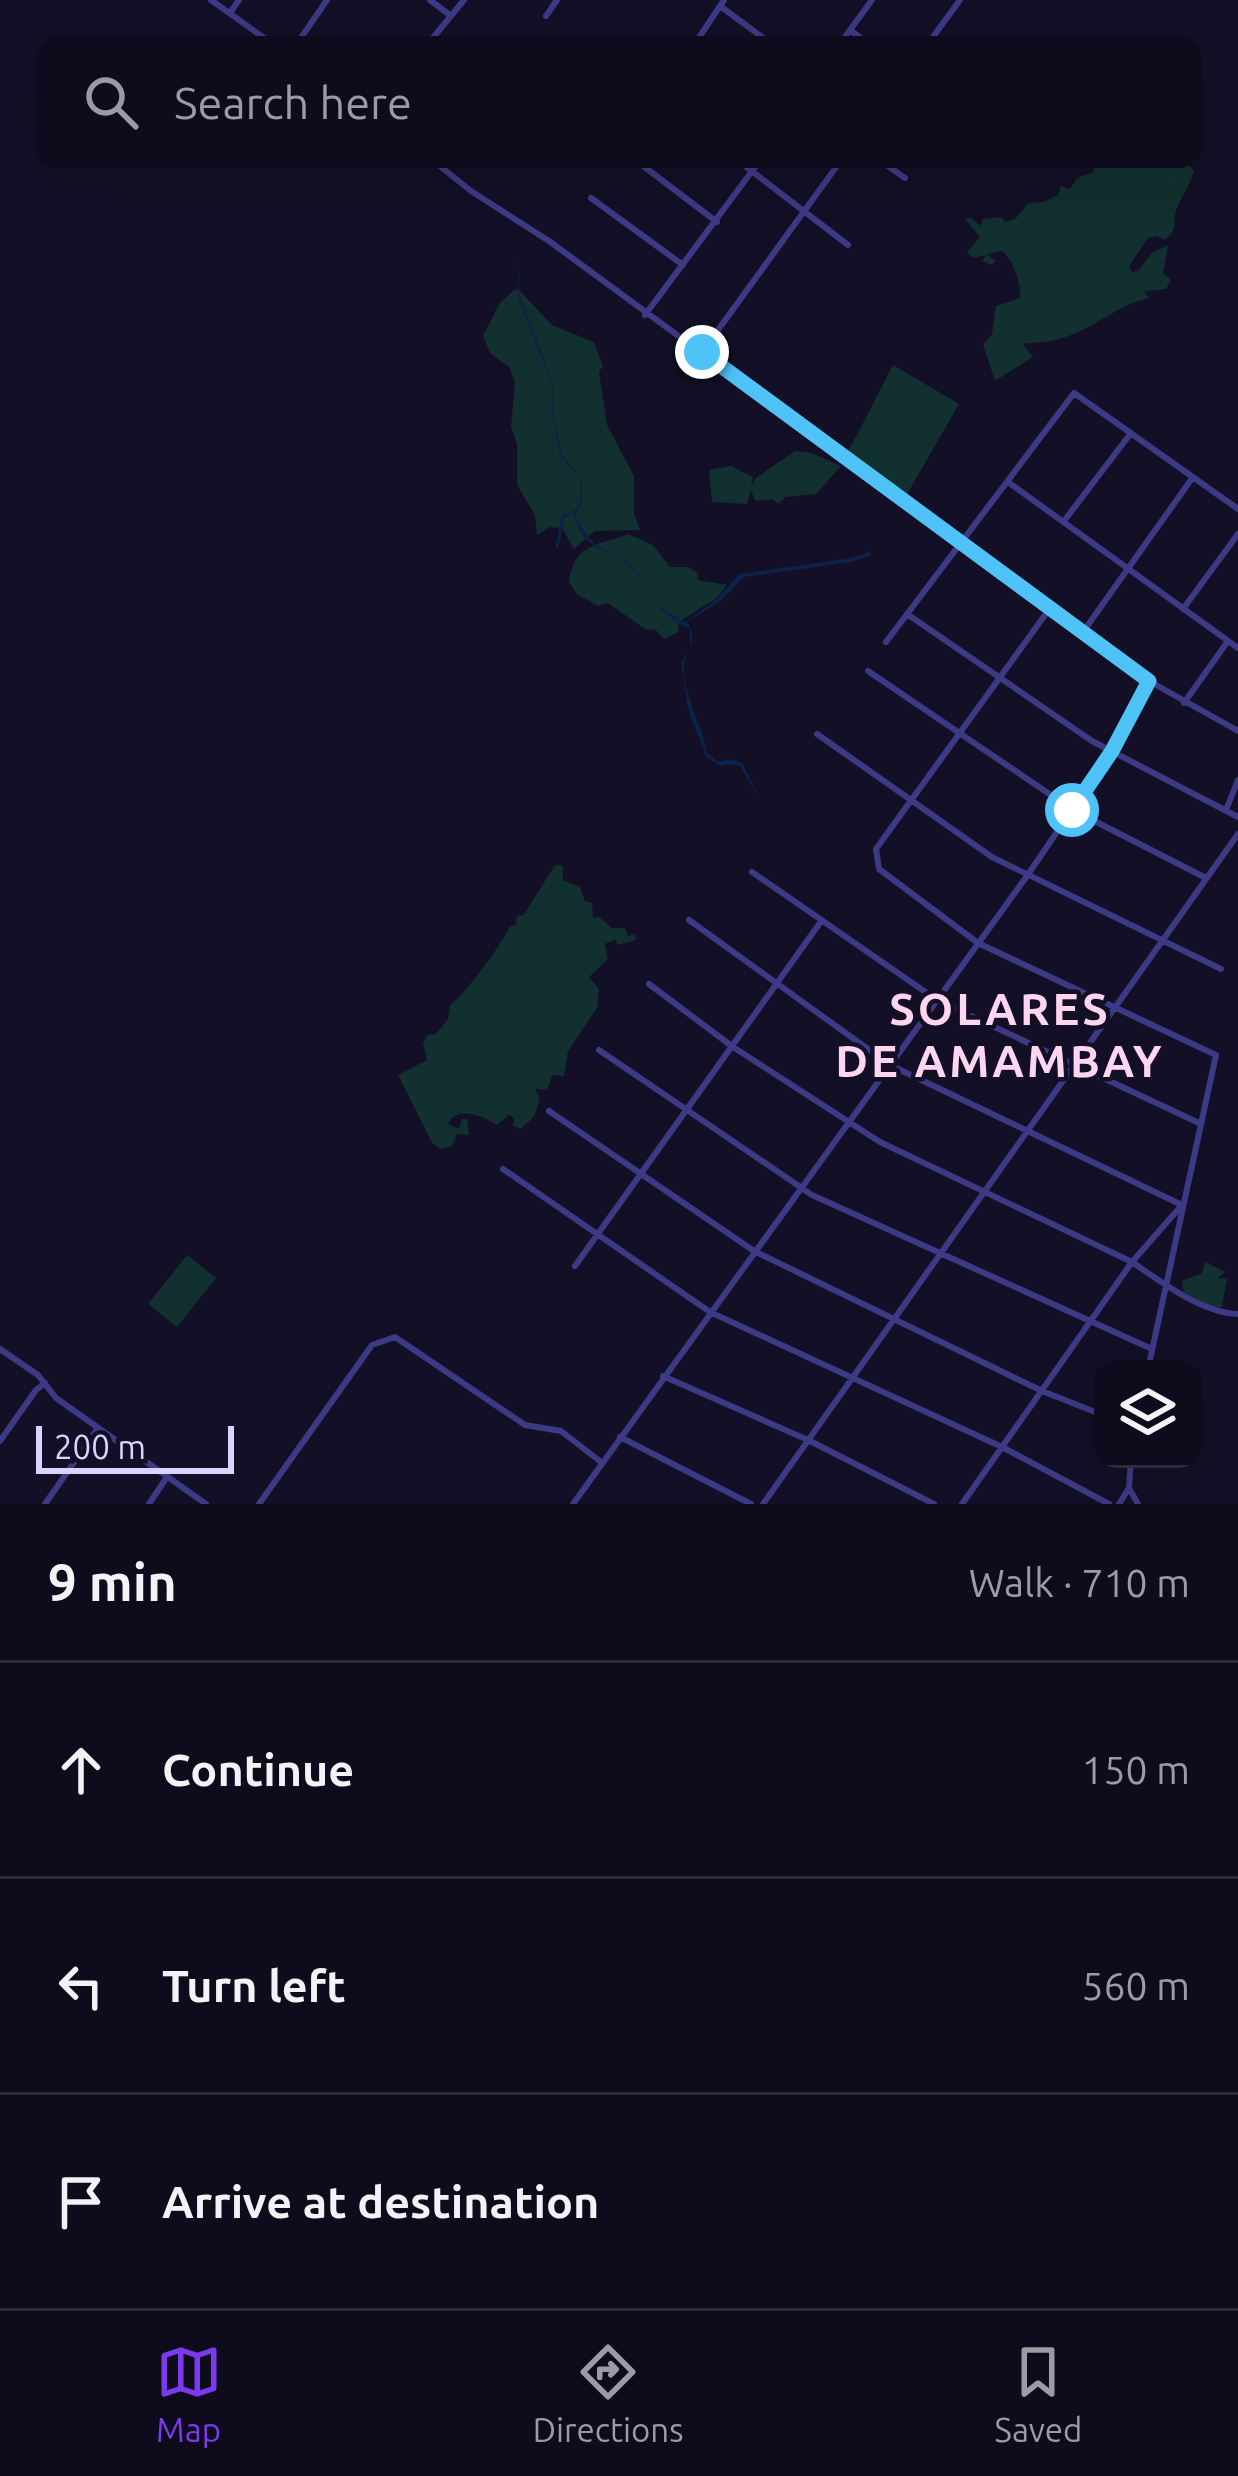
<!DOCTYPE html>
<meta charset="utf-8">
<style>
:root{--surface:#0e0b1c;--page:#171425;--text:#f1f3f6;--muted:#9b9ba3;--line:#2e2b3b;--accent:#7c3aed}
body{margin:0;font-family:Ubuntu,sans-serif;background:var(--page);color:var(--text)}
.controls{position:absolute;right:36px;bottom:36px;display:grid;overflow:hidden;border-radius:24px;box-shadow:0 12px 48px #0002}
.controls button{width:108px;height:108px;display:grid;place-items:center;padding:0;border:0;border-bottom:3px solid var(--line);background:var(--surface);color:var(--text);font:60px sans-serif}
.scale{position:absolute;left:36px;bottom:30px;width:198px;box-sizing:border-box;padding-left:12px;border:6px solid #d9d4ff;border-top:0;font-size:33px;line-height:42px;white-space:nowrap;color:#d9d4ff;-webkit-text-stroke:9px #130f26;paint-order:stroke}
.stop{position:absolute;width:36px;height:36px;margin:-27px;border:9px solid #4fc3f7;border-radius:50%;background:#fff}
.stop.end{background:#4fc3f7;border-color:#fff;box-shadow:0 3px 12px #0008}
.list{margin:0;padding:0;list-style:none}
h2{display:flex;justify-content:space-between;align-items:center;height:156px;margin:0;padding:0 48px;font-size:51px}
h2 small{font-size:39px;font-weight:400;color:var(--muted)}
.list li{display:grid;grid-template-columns:78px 1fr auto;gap:36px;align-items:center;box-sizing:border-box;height:216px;padding:0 48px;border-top:3px solid var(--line)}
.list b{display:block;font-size:45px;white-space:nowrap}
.list em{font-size:39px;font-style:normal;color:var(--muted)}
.icon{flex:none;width:66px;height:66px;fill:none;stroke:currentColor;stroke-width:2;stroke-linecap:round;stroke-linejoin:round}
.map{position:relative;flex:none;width:1238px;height:1504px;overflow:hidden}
.search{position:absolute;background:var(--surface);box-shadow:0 12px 48px #0002;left:36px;right:36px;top:36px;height:132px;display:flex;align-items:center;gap:30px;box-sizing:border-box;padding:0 42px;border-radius:24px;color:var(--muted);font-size:45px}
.sheet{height:804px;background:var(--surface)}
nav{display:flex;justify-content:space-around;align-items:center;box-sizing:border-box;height:168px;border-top:3px solid var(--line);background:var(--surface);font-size:33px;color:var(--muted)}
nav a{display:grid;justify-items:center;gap:6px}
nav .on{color:var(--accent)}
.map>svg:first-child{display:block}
.green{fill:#12302f}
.water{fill:#0c2248}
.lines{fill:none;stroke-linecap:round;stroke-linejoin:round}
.stream{stroke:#0c2248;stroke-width:3}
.minor{stroke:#3d3a85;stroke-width:6}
.route{stroke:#4fc3f7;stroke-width:15}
.labels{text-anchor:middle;stroke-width:9;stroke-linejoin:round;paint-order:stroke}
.district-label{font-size:45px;font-weight:bold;letter-spacing:3px;fill:#ffd6f0;stroke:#130f26}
</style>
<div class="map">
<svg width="1238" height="1504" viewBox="0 0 1238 1504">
<rect width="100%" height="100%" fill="#130f26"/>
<path class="green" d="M1124,159H1182L1194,171C1189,188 1179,200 1176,211C1172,226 1179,228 1165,240L1157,236L1148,238L1129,266L1132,272L1138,271L1152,253L1168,245L1163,273L1171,280L1166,289L1144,291L1149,298C1119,305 1099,324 1071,335C1055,342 1039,342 1023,344L1033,357L995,381L983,344L992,334L996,306L1020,298C1022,284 1013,260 1002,251L987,254L995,261L992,265L982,261L986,255L973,258L967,252L980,237L965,219L970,217L981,226L983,219L1000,217L1006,222L1016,218L1028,203L1043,202L1058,195L1061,186L1070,189L1077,178L1093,172L1096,161L1109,167L1119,165Z
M514,290H519L552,325L594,342L603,366L599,372L607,425L634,476V513L640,530L595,531L574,549L562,528L550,527L537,535L535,515L517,485V444L511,427L515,383L510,368L490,353L483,336L500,303Z
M893,365L959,404L906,496L847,454Z
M795,451L812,453L841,466L816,494L785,497L779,504L772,499L755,501L751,490L747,504L712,502L709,470L731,466L753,477L751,487L756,478Z
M628,534L653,545L670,567H688L698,573V580L727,585L718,597L679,622L678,632L664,639L656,630L645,629L608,603L598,606L577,594L569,582C574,544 596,546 628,534Z
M555,865L563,866V880L580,887L585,901L592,903L593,918L599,917L612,928H625L628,936L635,934L636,940L618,945L615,939L605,944L608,959L589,977L599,989L597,1008L568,1051L564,1076L552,1075L547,1090L535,1089L540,1099L534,1117L520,1129L513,1126L514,1118L509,1115L497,1125C483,1116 457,1105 448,1124L459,1129L462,1119H467L469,1135L457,1134L452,1146L441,1149L432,1143L398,1075L427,1060L423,1043L427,1035L436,1034L448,1019L450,1005C460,1001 506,939 509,927L516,924L517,915L523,916Z
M187,1255L216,1278L177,1327L148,1304Z
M1205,1262L1225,1272L1218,1278L1227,1279L1222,1307H1199L1195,1297L1184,1296L1182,1281L1202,1273Z"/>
<path class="water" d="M483,205L520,274L518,291L554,386L553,415L562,454L582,479V502L575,517L595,545L631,564L657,605L685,622L718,598L739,574L851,558L871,551V555L852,562L745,577L720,601L687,622C700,642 684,649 684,668C683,696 703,725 707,753L718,762L730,759L742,763L760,798L739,765H718L705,755C701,740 696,730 690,716C687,707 684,678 681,664L690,647V629C648,608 659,598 632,569C612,546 584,556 573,513L580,503L581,479L560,455L552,415L553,387L516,292L519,276L515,265Z"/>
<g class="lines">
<path class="stream" d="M557,547L563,517L575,511"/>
<path class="minor" d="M211,0L274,45
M430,0L451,16
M720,6L773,45
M230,13L239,0
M546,16L557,0
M850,30L870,45
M296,45L327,0
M427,45L464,0
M694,45L724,0
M839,45L872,0
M927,45L960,0
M431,159L471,191L549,241L1149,681L1112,751L1027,876L573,1504
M634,159L717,222
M736,159L848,245
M878,159L905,178
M591,198L683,265
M645,315L761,159
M702,352L842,159
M1008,482L1238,648
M1064,521L1131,433
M1050,608L876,849L879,869L978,943L1216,1055L1148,1369
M1183,609L1238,534
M907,614L1092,741L1238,817
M1083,632L1193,477
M886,642L1074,393L1238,509
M868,671L1073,810L1206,878
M1149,681L1238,731
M1184,703L1228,641
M817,734L992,857L1221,969
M1226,810L1238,780
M752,872L937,1000L1199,1123
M689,920L890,1065L1182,1205L1132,1262L962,1504
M649,984L733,1047L880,1142L1132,1262C1161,1282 1202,1313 1238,1314
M599,1050L812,1195L1152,1349
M549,1111L754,1251L1042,1391L1103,1415
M503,1169L710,1312L1002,1447L1109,1504
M575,1266L822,920
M0,1349L38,1375L56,1398L206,1504
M663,1376L808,1440L934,1504
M620,1437L751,1504
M0,1441L36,1390L45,1383
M1131,1459L1129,1488L1138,1504
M45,1504L98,1428
M149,1504L167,1477
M259,1504L372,1345L395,1337L525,1425L561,1431L601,1462
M763,1504L1238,834
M1119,1504L1129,1488"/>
</g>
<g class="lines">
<path class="route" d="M702,352L1149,681L1112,751L1072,810"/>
</g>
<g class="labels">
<g class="district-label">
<text x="1000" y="1025">SOLARES<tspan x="1000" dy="52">DE AMAMBAY</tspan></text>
</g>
</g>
</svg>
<div class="controls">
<button><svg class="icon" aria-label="layers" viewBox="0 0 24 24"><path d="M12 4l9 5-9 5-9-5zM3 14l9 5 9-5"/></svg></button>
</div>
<div class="scale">200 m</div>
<div class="stop" style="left:1072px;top:810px"></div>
<div class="stop end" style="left:702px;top:352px"></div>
<div class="search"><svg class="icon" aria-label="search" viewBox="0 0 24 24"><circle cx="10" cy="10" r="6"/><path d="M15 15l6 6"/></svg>Search here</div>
</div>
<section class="sheet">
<h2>9 min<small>Walk · 710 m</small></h2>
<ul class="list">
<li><svg class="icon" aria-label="ahead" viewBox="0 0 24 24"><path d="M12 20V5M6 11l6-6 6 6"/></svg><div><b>Continue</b></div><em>150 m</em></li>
<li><svg class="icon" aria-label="left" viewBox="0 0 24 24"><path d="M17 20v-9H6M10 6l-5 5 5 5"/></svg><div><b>Turn left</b></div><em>560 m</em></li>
<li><svg class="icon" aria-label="arrive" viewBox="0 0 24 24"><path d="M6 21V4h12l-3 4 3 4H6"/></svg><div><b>Arrive at destination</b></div></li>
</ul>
</section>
<nav>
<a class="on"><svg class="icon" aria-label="map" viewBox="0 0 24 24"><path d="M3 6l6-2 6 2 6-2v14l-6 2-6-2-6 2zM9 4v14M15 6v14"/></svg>Map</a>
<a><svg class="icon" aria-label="directions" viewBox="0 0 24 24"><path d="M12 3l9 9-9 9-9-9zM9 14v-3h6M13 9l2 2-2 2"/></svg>Directions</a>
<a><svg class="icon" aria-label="saved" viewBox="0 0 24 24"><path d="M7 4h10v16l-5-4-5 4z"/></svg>Saved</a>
</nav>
